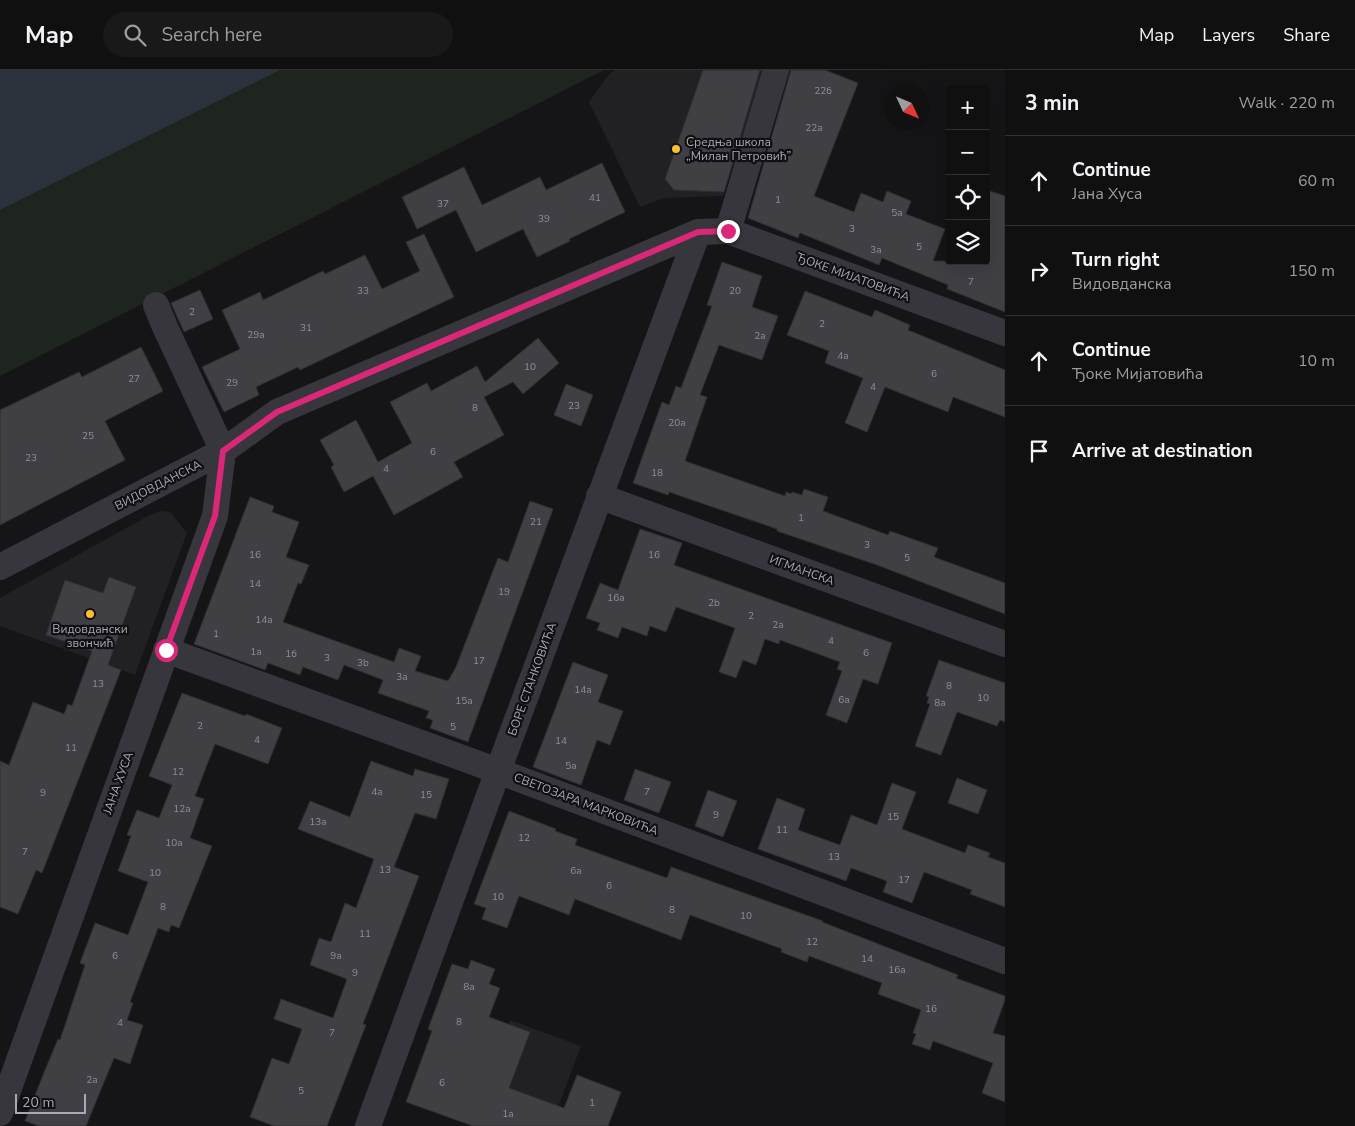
<!DOCTYPE html>
<meta charset="utf-8">
<style>
:root{--surface:#101011;--page:#19191a;--text:#f1f3f6;--muted:#9c9d9f;--line:#303031}
body{margin:0;font-family:"Nunito Sans",sans-serif;background:var(--page);color:var(--text)}
.controls{position:absolute;right:15px;top:15px;display:grid;overflow:hidden;border-radius:5px;box-shadow:0 5px 20px #0002}
.controls button{width:45px;height:45px;display:grid;place-items:center;padding:0;border:0;border-bottom:1px solid var(--line);background:var(--surface);color:var(--text);font:25px sans-serif}
.compass{position:absolute;left:885px;top:15px;width:45px;height:45px;border-radius:50%;background:var(--surface);box-shadow:0 5px 20px #0002;rotate:134deg}
.scale{position:absolute;left:15px;bottom:12px;width:71px;box-sizing:border-box;padding-left:5px;border:2px solid #a6aab7;border-top:0;font-size:14px;line-height:18px;white-space:nowrap;color:#a6aab7;-webkit-text-stroke:4px #101012;paint-order:stroke}
.stop{position:absolute;width:15px;height:15px;margin:-11px;border:4px solid #db2777;border-radius:50%;background:#fff}
.stop.end{background:#db2777;border-color:#fff;box-shadow:0 1px 5px #0008}
.list{margin:0;padding:0;list-style:none}
h2{display:flex;justify-content:space-between;align-items:center;height:65px;margin:0;padding:0 20px;font-size:21px}
h2 small{font-size:16px;font-weight:400;color:var(--muted)}
.list li{display:grid;grid-template-columns:32px 1fr auto;gap:15px;align-items:center;box-sizing:border-box;height:90px;padding:0 20px;border-top:1px solid var(--line)}
.list b{display:block;font-size:19px;white-space:nowrap}
.list p{margin:0;font-size:16px;white-space:nowrap;color:var(--muted)}
.list em{font-size:16px;font-style:normal;color:var(--muted)}
.icon{flex:none;width:28px;height:28px;fill:none;stroke:currentColor;stroke-width:2;stroke-linecap:round;stroke-linejoin:round}
.map{position:relative;flex:none;width:1005px;height:1056px;overflow:hidden}
header{display:flex;align-items:center;gap:30px;box-sizing:border-box;height:70px;padding:0 25px;background:var(--surface);border-bottom:1px solid var(--line)}
header strong{font-size:24px}
nav{display:flex;gap:28px;margin-inline-start:auto;font-size:18px}
.search{width:350px;height:45px;background:var(--page);display:flex;align-items:center;gap:12px;box-sizing:border-box;padding:0 18px;border-radius:28px;color:var(--muted);font-size:19px}
main{display:flex}
aside{flex:1;background:var(--surface)}
.map>svg:first-child{display:block}
.built{fill:#212124}
.green{fill:#1d251e}
.water{fill:#2b323b}
.building{fill:#3f3f44;stroke:#2f2f33}
.lines{fill:none;stroke-linecap:round;stroke-linejoin:round}
.minor{stroke:#36363c;stroke-width:26}
.route{stroke:#db2777;stroke-width:6}
.poi-dot{fill:#f5c12f;stroke:#101012;stroke-width:2}
.labels{text-anchor:middle;stroke-width:4.5;stroke-linejoin:round;paint-order:stroke}
.number-label{font-size:10px;fill:#8c8f9a}
.poi-label{font-size:12px;fill:#a6aab7;stroke:#101012;text-anchor:start}
.street-label{font-size:12px;fill:#a6aab7;stroke:#101012}
</style>
<header>
<strong>Map</strong>
<div class="search"><svg class="icon" aria-label="search" viewBox="0 0 24 24"><circle cx="10" cy="10" r="6"/><path d="M15 15l6 6"/></svg>Search here</div>
<nav><a>Map</a><a>Layers</a><a>Share</a></nav>
</header>
<main>
<div class="map">
<svg width="1005" height="1056" viewBox="0 0 1005 1056">
<rect width="100%" height="100%" fill="#151517"/>
<path class="built" d="M616,0H767L723,126L664,128L640,137L589,32L610,3Z
M160,441L170,442L187,463L135,605L0,556V528L148,446Z
M510,950L581,976L551,1056H471Z"/>
<path class="green" d="M280,0H604L0,306V140Z"/>
<path class="water" d="M0,0H280L0,140Z"/>
<path class="building" d="M703,0H760L724,122L674,120L665,109Z
M791,0H825L858,13L814,126L854,142L861,123L883,132L887,121L911,131L906,144L945,159L933,191H986V133L990,121L1005,126V242L947,219L948,215L882,188L879,195L800,163L798,168L748,148Z
M602,93L625,142L569,169L570,171L537,187L523,159L476,182L456,140L417,159L402,127L464,97L482,135L540,107L546,120Z
M424,164L454,227L300,300L298,297L256,317L259,325L224,342L202,297L240,279L222,240L260,222L263,230L323,201L325,204L365,185L382,219L420,201L406,172Z
M722,192L762,206L752,237L778,246L762,290L719,275L700,325L707,327L685,391L785,426L786,422L791,424L792,422L802,425L804,419L828,427L823,441L888,465L890,461L938,478L934,487L1005,513V544L877,495L777,461V459L669,422L668,425L633,413L662,332L669,335L676,316L681,318L712,236L707,235Z
M200,220L213,249L184,262L171,233Z
M805,221L872,247L875,240L910,255L908,260L1005,300V347L953,327L948,342L885,317L867,362L845,353L863,308L825,293L829,281L787,265Z
M538,268L559,293L523,324L513,312L484,327L504,365L454,392L463,407L394,445L373,406L344,422L331,397L334,395L320,370L356,350L378,392L412,373L390,332L427,313L431,321L477,296L485,312Z
M141,277L163,321L105,351L125,390L0,455V340L79,302L82,307Z
M566,314L593,325L581,356L554,345Z
M250,427L274,436L272,442L299,452L286,487L309,495L301,514L298,513L283,552L394,592L399,578L421,586L415,601L448,611L456,597L498,488L508,492L530,431L553,439L468,672L430,658L433,650L426,648L429,641L378,623L383,610L344,595L338,610L303,597L300,605L268,593L265,600L194,574Z
M640,459L682,473L674,495L892,573L878,614L863,609L847,653L826,645L842,601L837,599L840,592L780,570L779,574L765,569L756,595L743,590L736,608L719,602L735,558L676,537L666,562L650,556L647,566L622,557L618,568L597,560L600,553L586,548L600,513L618,520Z
M109,507L136,517L108,595L121,600L42,803L36,800L18,844L0,837V691L9,695L33,632L64,644L68,634L72,636L92,581L46,565L65,510L103,523Z
M939,590L1005,613V652L1000,650L997,656L957,642L941,685L915,676L930,634L927,633L929,627L926,626Z
M573,592L608,605L598,632L623,641L610,675L597,670L581,715L533,697Z
M182,623L245,646L246,644L282,658L268,694L215,674L195,726L204,729L190,768L212,776L179,858L171,855L169,862L158,858L130,932L133,933L127,950L143,955L130,994L114,988L86,1056H39L25,1051L43,1005L58,969L60,970L85,895L80,893L95,853L128,865L148,812L118,801L131,766L127,765L137,740L159,748L172,715L149,706Z
M371,691L413,706L415,699L449,709L436,749L415,743L394,797L419,806L363,954L366,955L327,1056H274L250,1047L272,988L289,994L302,959L274,949L281,929L333,948L347,909L310,895L319,868L331,872L345,833L356,838L374,789L298,759L310,731L350,747Z
M635,699L671,712L659,743L624,730Z
M957,708L987,720L978,744L948,733Z
M892,713L916,722L902,759L965,783L968,775L990,783L988,787L1005,793V837L970,824L972,820L924,802L912,833L883,822L887,811L851,798L846,811L758,779L777,728L805,739L798,760L840,775L851,745L877,755Z
M708,720L737,731L723,767L695,756Z
M509,741L556,759L555,761L577,769L575,775L667,808L671,797L823,851L822,852L958,905L956,908L1005,926V930L993,963L1005,966V1032L982,1023L993,993L933,971L930,980L912,974L916,964L913,963L921,940L878,924L882,913L809,886L807,892L781,882L782,879L690,845L681,870L575,829L569,845L519,826L507,858L482,849L486,838L474,834Z
M471,890L495,899L489,914L500,918L489,947L530,962L509,1018L564,1038L577,1005L621,1022L608,1056H473L406,1032L432,961L428,959L452,894L468,899Z"/>
<g class="lines">
<path class="minor" d="M728,161L776,0
M599,426L1005,574
M0,497L223,381L277,342L698,162L728,161L1005,263
M166,580L498,701L1005,891
M0,1043L215,446L223,381L165,257L156,235
M368,1056L498,701L698,162"/>
</g>
<g class="lines">
<path class="route" d="M166,580L215,446L223,381L277,342L698,162L728,161"/>
</g>
<g class="poi-dot">
<circle cx="676" cy="79" r="5"/>
<circle cx="90" cy="544" r="5"/>
</g>
<g class="labels">
<g class="number-label">
<text x="823" y="24">22б</text>
<text x="814" y="61">22a</text>
<text x="595" y="131">41</text>
<text x="778" y="133">1</text>
<text x="443" y="137">37</text>
<text x="897" y="146">5a</text>
<text x="544" y="152">39</text>
<text x="852" y="162">3</text>
<text x="919" y="180">5</text>
<text x="876" y="183">3a</text>
<text x="971" y="215">7</text>
<text x="363" y="224">33</text>
<text x="735" y="224">20</text>
<text x="192" y="245">2</text>
<text x="822" y="257">2</text>
<text x="306" y="261">31</text>
<text x="256" y="268">29a</text>
<text x="760" y="269">2a</text>
<text x="843" y="289">4a</text>
<text x="530" y="300">10</text>
<text x="934" y="307">6</text>
<text x="134" y="312">27</text>
<text x="232" y="316">29</text>
<text x="873" y="320">4</text>
<text x="574" y="339">23</text>
<text x="475" y="341">8</text>
<text x="677" y="356">20a</text>
<text x="88" y="369">25</text>
<text x="433" y="385">6</text>
<text x="31" y="391">23</text>
<text x="386" y="402">4</text>
<text x="657" y="406">18</text>
<text x="801" y="451">1</text>
<text x="536" y="455">21</text>
<text x="867" y="478">3</text>
<text x="255" y="488">16</text>
<text x="654" y="488">16</text>
<text x="907" y="491">5</text>
<text x="255" y="517">14</text>
<text x="504" y="525">19</text>
<text x="616" y="531">16a</text>
<text x="714" y="536">2b</text>
<text x="751" y="549">2</text>
<text x="264" y="553">14a</text>
<text x="778" y="558">2a</text>
<text x="216" y="567">1</text>
<text x="831" y="574">4</text>
<text x="256" y="585">1a</text>
<text x="866" y="586">6</text>
<text x="291" y="587">1б</text>
<text x="327" y="591">3</text>
<text x="479" y="594">17</text>
<text x="363" y="596">3b</text>
<text x="402" y="610">3a</text>
<text x="98" y="617">13</text>
<text x="949" y="619">8</text>
<text x="583" y="623">14a</text>
<text x="983" y="631">10</text>
<text x="844" y="633">6a</text>
<text x="464" y="634">15a</text>
<text x="940" y="636">8a</text>
<text x="200" y="659">2</text>
<text x="453" y="660">5</text>
<text x="257" y="673">4</text>
<text x="561" y="674">14</text>
<text x="71" y="681">11</text>
<text x="571" y="699">5a</text>
<text x="178" y="705">12</text>
<text x="377" y="725">4a</text>
<text x="647" y="725">7</text>
<text x="43" y="726">9</text>
<text x="426" y="728">15</text>
<text x="182" y="742">12a</text>
<text x="716" y="748">9</text>
<text x="893" y="750">15</text>
<text x="318" y="755">13a</text>
<text x="782" y="763">11</text>
<text x="524" y="771">12</text>
<text x="174" y="776">10a</text>
<text x="25" y="785">7</text>
<text x="834" y="790">13</text>
<text x="385" y="803">13</text>
<text x="576" y="804">6a</text>
<text x="155" y="806">10</text>
<text x="904" y="813">17</text>
<text x="609" y="819">6</text>
<text x="498" y="830">10</text>
<text x="163" y="840">8</text>
<text x="672" y="843">8</text>
<text x="746" y="849">10</text>
<text x="365" y="867">11</text>
<text x="812" y="875">12</text>
<text x="115" y="889">6</text>
<text x="336" y="889">9a</text>
<text x="867" y="892">14</text>
<text x="897" y="903">16a</text>
<text x="355" y="906">9</text>
<text x="469" y="920">8a</text>
<text x="931" y="942">16</text>
<text x="459" y="955">8</text>
<text x="120" y="956">4</text>
<text x="332" y="966">7</text>
<text x="92" y="1013">2a</text>
<text x="442" y="1016">6</text>
<text x="301" y="1024">5</text>
<text x="592" y="1036">1</text>
<text x="508" y="1047">1a</text>
</g>
<g class="poi-label">
<text x="686" y="76">Средња школа<tspan x="686" dy="14">„Милан Петровић”</tspan></text>
<text x="90" y="563" text-anchor="middle">Видовдански<tspan x="90" dy="14">звончић</tspan></text>
</g>
<g class="street-label">
<text transform="translate(853 207) rotate(20)" y="4">ЂОКЕ МИЈАТОВИЋА</text>
<text transform="translate(158 415) rotate(-27)" y="4">ВИДОВДАНСКА</text>
<text transform="translate(802 500) rotate(20)" y="4">ИГМАНСКА</text>
<text transform="translate(532 609) rotate(-70)" y="4">БОРЕ СТАНКОВИЋА</text>
<text transform="translate(118 713) rotate(-70)" y="4">ЈАНА ХУСА</text>
<text transform="translate(586 734) rotate(21)" y="4">СВЕТОЗАРА МАРКОВИЋА</text>
</g>
</g>
</svg>
<div class="controls">
<button>+</button>
<button>−</button>
<button><svg class="icon" aria-label="locate" viewBox="0 0 24 24"><circle cx="12" cy="12" r="6"/><path d="M12 2v4M12 18v4M2 12h4M18 12h4"/></svg></button>
<button><svg class="icon" aria-label="layers" viewBox="0 0 24 24"><path d="M12 4l9 5-9 5-9-5zM3 14l9 5 9-5"/></svg></button>
</div>
<svg class="compass" viewBox="-18 -18 36 36"><path d="M0-13l5 13h-10z" fill="#e53935"/><path d="M0 13l5-13h-10z" fill="#9c9d9f"/></svg>
<div class="scale">20 m</div>
<div class="stop" style="left:166px;top:580px"></div>
<div class="stop end" style="left:728px;top:161px"></div>
</div>
<aside>
<h2>3 min<small>Walk · 220 m</small></h2>
<ul class="list">
<li><svg class="icon" aria-label="ahead" viewBox="0 0 24 24"><path d="M12 20V5M6 11l6-6 6 6"/></svg><div><b>Continue</b><p>Јана Хуса</p></div><em>60 m</em></li>
<li><svg class="icon" aria-label="right" viewBox="0 0 24 24"><path d="M7 20v-9h11M14 6l5 5-5 5"/></svg><div><b>Turn right</b><p>Видовданска</p></div><em>150 m</em></li>
<li><svg class="icon" aria-label="ahead" viewBox="0 0 24 24"><path d="M12 20V5M6 11l6-6 6 6"/></svg><div><b>Continue</b><p>Ђоке Мијатовића</p></div><em>10 m</em></li>
<li><svg class="icon" aria-label="arrive" viewBox="0 0 24 24"><path d="M6 21V4h12l-3 4 3 4H6"/></svg><div><b>Arrive at destination</b></div></li>
</ul>
</aside>
</main>
